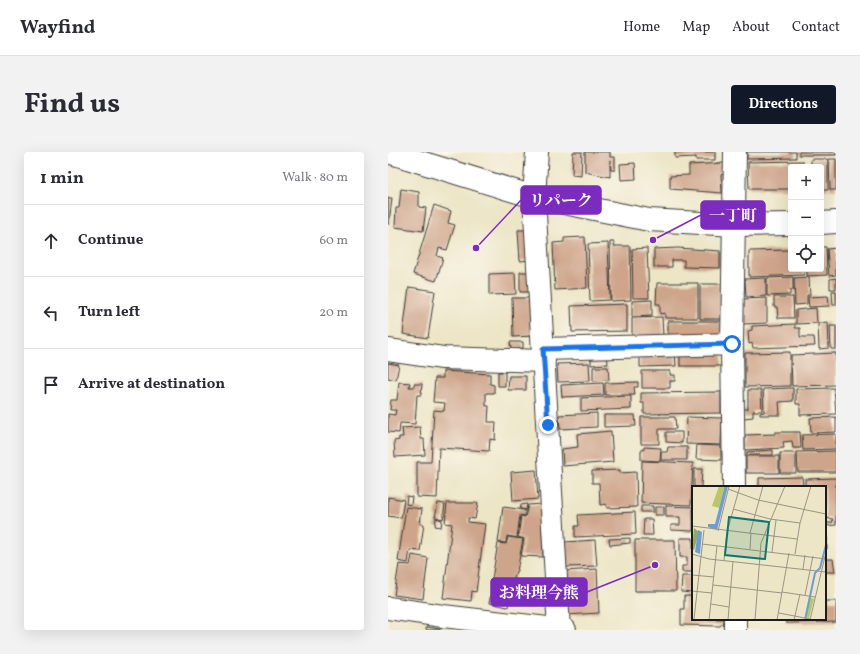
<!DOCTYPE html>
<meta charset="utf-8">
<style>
:root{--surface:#fff;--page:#f2f2f3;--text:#2b2b33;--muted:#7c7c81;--line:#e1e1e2;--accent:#111827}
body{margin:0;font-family:Vollkorn,"Noto Serif JP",serif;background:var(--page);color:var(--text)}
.controls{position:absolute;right:12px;top:12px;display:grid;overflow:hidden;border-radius:4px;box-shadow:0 4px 16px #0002}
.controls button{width:36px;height:36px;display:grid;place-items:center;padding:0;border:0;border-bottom:1px solid var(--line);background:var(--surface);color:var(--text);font:20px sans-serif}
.stop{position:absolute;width:12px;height:12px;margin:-9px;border:3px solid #1a73e8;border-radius:50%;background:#fff}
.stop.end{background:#1a73e8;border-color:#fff;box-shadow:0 1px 4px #0008}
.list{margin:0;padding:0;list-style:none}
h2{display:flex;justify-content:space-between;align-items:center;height:52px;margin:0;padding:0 16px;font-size:17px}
h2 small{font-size:13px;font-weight:400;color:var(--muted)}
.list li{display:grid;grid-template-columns:26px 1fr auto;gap:12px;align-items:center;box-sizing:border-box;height:72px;padding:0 16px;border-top:1px solid var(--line)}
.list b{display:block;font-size:15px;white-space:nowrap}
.list em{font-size:13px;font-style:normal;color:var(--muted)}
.icon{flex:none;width:22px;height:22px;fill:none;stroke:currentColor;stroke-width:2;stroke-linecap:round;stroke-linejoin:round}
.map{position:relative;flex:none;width:448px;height:478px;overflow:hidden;border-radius:4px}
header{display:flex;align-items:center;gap:24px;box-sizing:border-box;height:56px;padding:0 20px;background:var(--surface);border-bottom:1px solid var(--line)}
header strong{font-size:19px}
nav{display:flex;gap:22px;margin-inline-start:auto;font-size:14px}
.intro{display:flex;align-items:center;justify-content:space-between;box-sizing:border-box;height:96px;padding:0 24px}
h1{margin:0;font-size:28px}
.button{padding:10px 18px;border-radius:4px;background:var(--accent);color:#fff;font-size:14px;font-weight:700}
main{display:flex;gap:24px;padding:0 24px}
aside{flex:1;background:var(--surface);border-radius:4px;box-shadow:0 4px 16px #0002}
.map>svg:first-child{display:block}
.building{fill:#cea48a}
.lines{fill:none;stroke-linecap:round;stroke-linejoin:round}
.minor-casing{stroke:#3b3a36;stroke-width:24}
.highway-casing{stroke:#3b3a36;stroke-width:24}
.minor{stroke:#fff;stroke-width:22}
.highway{stroke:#fff;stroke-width:22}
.route{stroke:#1a73e8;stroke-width:5}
.inset-river{fill:none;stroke:#6c9dd6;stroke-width:2}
.inset-road{fill:none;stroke:#999582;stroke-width:1}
.view{fill:#0f766e;fill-opacity:0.15;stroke:#0f766e;stroke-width:2}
.inset-edge{fill:none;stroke:#1c1c1c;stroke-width:2}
.leader{fill:none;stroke:#7b2cbf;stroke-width:1.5}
.callout-dot{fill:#7b2cbf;stroke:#fbf7ec;stroke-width:1.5}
.callout{fill:#7b2cbf;stroke:#7b2cbf;stroke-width:1.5}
.callout-label{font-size:16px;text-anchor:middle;font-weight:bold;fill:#fff}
</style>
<header>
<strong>Wayfind</strong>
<nav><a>Home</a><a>Map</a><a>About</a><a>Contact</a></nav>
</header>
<div class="intro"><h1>Find us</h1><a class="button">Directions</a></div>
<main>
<aside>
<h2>1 min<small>Walk · 80 m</small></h2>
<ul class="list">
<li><svg class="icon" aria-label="ahead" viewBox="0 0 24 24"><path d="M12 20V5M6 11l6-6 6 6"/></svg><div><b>Continue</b></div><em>60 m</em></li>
<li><svg class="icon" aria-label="left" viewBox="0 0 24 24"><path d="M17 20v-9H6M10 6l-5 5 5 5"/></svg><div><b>Turn left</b></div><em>20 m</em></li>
<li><svg class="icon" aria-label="arrive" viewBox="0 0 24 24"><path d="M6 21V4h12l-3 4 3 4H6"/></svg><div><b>Arrive at destination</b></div></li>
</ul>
</aside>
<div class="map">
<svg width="448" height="478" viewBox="0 0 448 478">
<rect width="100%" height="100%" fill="#fbf7ec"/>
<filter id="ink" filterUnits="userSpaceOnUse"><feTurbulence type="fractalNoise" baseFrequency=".025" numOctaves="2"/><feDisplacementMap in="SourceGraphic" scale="8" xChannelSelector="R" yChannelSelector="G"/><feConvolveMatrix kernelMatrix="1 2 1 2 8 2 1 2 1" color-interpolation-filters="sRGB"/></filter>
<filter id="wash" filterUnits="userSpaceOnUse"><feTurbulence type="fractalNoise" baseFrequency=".012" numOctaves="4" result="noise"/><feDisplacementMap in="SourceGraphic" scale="16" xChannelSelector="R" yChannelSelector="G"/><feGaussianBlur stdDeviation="0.9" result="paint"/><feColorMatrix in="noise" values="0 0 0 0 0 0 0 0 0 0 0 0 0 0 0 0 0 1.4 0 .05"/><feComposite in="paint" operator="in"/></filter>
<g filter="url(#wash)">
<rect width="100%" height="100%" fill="#ece5c6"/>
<g id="blocks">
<path class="building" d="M185,0H194L193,24L184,23Z
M197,0H222V5H227V18H223L222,8V25L197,20Z
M287,0H327V8H308V5L287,6Z
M359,0H408V6L359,7Z
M411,0H448V3H411Z
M423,7H440V38H433V15H423Z
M441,7H448V38H442Z
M415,9V15H403L402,37H361L360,10Z
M247,11L248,27L233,28L232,12Z
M336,11V22L333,23L334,41L282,37V24L301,23V13Z
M13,37L31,40V55L38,56L35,79L7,75L8,56H11Z
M0,46H4L1,72H0Z
M46,53L63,59L60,71L67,73L59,98L51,96L49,104L55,106L48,129L25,122Z
M130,78H141L143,108L132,109Z
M197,85L199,136L167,138L165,91L176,90V86Z
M222,90H226V94H242L243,148L223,149Z
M220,91L222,148L202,149L200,92Z
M433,95H438L439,123L419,124V117H433Z
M259,96L261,146H245L244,97Z
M290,96L332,99V116L296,115V108H284V115H266V97Z
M448,96V123L441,124L439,97Z
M403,98V117H416V123L361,125V99Z
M132,120H142V140H132Z
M127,121L128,142L101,143V122Z
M405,125V138H402V143L379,144V126Z
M421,125L422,143H419V152L407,153L406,126Z
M378,126V144L358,145L357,127Z
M448,126V137H442V127Z
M269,131H310V166H277V161L272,162V152H268Z
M312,132H334V167H312Z
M21,135L47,139L40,186L15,182Z
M444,139H448V153H445Z
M440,144L441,154L421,155L420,145Z
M386,145H405L406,166H390L389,155H386Z
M124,146H144L146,184L125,185Z
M379,146V171L355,172L354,147Z
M264,148V164L244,165V149Z
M239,152V179L184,180L183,154Z
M428,156L429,171L408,172V158Z
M274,165L275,184H244V166Z
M280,169H335V186H280Z
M440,170L441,196L431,197L430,171Z
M407,172V176H412V185H426L427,194L365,196L364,191L361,192L360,179L364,178V174Z
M442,174H448V197H443Z
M122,190H135V196L123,197Z
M292,198H334V214H292Z
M287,199L288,214L252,215V200Z
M402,200V234L357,235V201Z
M219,201L220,212L203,213V202Z
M448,201V233L404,234L403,203Z
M0,211L11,213L8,228L0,226Z
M201,211L202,229L170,230L169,212Z
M205,215H220L221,228L205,229Z
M55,219L102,222V232L106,233V241H98V254H101L100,270H108L107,288L102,287L101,299L51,296L49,346L29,345V310H43L46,258L56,259L57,251L45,250L47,226H55Z
M254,219H282V223H287V229H282V236H254Z
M110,220H117V234H110Z
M121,224H138V238H120Z
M11,230L22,231L21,235H26V232H34L33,243H29L27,272L12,271L11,281L0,280V262L7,263L8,258H2L3,248H9Z
M250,230V235H246L247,243H217V231Z
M215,231L216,243L174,245L173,233Z
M405,236V249L391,250L392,263H372V261L376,260L375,237Z
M446,236L448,262L412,263V252H408V237Z
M360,238H373L374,259H365V265L356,266V257H360Z
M333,240V261L256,262V251H253V241Z
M243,244V257L193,259V246Z
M209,261V275L172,277L171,263Z
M216,263H247L248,274L216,275Z
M253,265H287L288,277H271V292H253Z
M299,265L334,266L333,293L298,292Z
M448,265V280L423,281L422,266Z
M32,275L33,287H36L37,303L7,305L6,289L11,288V285H15L14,276Z
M223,279L225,310L175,314L174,297L190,295L189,282Z
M278,280H294V291L278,290Z
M387,280H412L413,296H405L404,289L395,290L396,296L357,298V283L387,282Z
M448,282V297L415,298L414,283Z
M309,293L333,294V308L308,307Z
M256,295L273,296L272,309L253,308V298H256Z
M280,295H299V308H273V300H279Z
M385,298V303H359V300Z
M448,299V320H410L409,300Z
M392,301H408V321H392Z
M358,304H391V321H358Z
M254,309L305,311L303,353L253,351Z
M306,317H314L313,335H306Z
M148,318L150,347L125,349L123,320Z
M232,318V321L248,320L249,355L219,356L218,352L212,353L211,331H204V319Z
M414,325L415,335H371V326Z
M448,326V373L437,374V371H444L445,367L437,366V335H417V327Z
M19,344L24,345L23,353L18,352Z
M0,345L16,348L13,366L0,364Z
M50,351L57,352L55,367L47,365Z
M59,351H90L87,367L80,366V370L97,372L88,440L84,439L83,449L55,446L64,372L57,371Z
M139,352L138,358L132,357L133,353Z
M153,352L155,405L133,404L136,387L130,385L133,364L137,365L140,353Z
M253,354H265V360H253Z
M278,354L305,355V379L283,378V373H292V365H278Z
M18,355L34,357L32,372H36L32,399L22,398L20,411L10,409Z
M115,355L137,358V364L132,363L129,386L119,384L118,391L110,390Z
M267,355H276V363H267Z
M247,360L248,382L187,385V374H191L190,363Z
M48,366L54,368L53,375L47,374Z
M256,367H264L265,383H255Z
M120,385L135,387L129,419H128L126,427H124L123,436L103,433L110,391L118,392Z
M437,385H439V397H437Z
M242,386V391L222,393L221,387Z
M292,386H305V420H294V414H299V405H292Z
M207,388L209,414L178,415L177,390Z
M247,388H287L288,439H247Z
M24,403L40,406L35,447L6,443L11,412L22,413Z
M437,407H445L447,420H437Z
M209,417L211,461L178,463L176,419Z
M294,424H305V441L293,440Z
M104,436L123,440L120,455L101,451Z
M296,444H305V467H340L332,474L293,473V457H296Z
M437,449H448V470L398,471V467H437Z
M38,475L52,477V478H38Z"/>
</g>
</g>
<g filter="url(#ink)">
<use href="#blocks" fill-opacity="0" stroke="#3b3a36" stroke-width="1"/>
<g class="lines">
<defs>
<path id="minor" d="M149,0L146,45L171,478
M155,197L344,192
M0,198L55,206L156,209
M346,335L344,192L347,0
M0,456L55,464L177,478
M347,467V478"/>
<path id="highway" d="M0,0L146,45L261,68L347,73L403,72
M433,71L448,70"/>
</defs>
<use href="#minor" class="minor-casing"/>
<use href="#highway" class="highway-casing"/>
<use href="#minor" class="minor"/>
<use href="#highway" class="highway"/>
</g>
</g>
<g class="lines" filter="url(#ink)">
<path class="route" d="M160,273L155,197L344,192"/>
</g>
<g transform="translate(304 334)">
<rect width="134" height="134" fill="#ece5c6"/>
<path d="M27,0H35L28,22L20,20ZM117,111L122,113L117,132L113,131Z" fill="#b9c76a"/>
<path d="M2,42L7,46L2,64L0,63Z" fill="#92ac5e"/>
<path d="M33,0H36L25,44L16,41V38H23ZM6,44L10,46L8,68L3,66Z" fill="#6c9dd6"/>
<path class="inset-river" d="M113,134L123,87L128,82L134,59"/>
<path class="inset-road" d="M36,3L66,14L134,28M41,23L78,33L108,37M0,40L105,53M26,45L37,0M58,47L71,0M10,58L134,73M58,63L59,47M80,66L84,34M0,68L17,73L134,86M103,68L108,37L119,0M32,74L35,46L48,0M111,83L113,69M0,89L22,91M21,99L90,107M0,105L20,107M90,106L123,111M113,109L121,70M19,118L37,121M87,127L118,133M2,133L12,44M17,134L25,60M36,134L41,75M63,134L69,57L93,0M85,134L97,67M102,134L108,108M118,134L134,66"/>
<path class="view" d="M37,31L77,36L73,73L33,69Z"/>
<rect width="134" height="134" class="inset-edge"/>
</g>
<path class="leader" d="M88 96L133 48M265 88L313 63M267 413L199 440"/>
<g class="callout-dot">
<circle cx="88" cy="96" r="4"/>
<circle cx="265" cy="88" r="4"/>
<circle cx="267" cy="413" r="4"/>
</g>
<g class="callout">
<rect x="133" y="34" width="80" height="28" rx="4"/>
<rect x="313" y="49" width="64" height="28" rx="4"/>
<rect x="103" y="426" width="96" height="28" rx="4"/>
</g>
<g class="callout-label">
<text x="173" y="54">リパーク</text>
<text x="345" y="69">一丁町</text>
<text x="151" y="446">お料理今熊</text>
</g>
</svg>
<div class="controls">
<button>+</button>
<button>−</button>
<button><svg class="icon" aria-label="locate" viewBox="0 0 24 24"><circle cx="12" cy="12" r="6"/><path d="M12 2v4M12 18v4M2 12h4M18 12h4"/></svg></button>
</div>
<div class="stop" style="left:344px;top:192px"></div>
<div class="stop end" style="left:160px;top:273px"></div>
</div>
</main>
